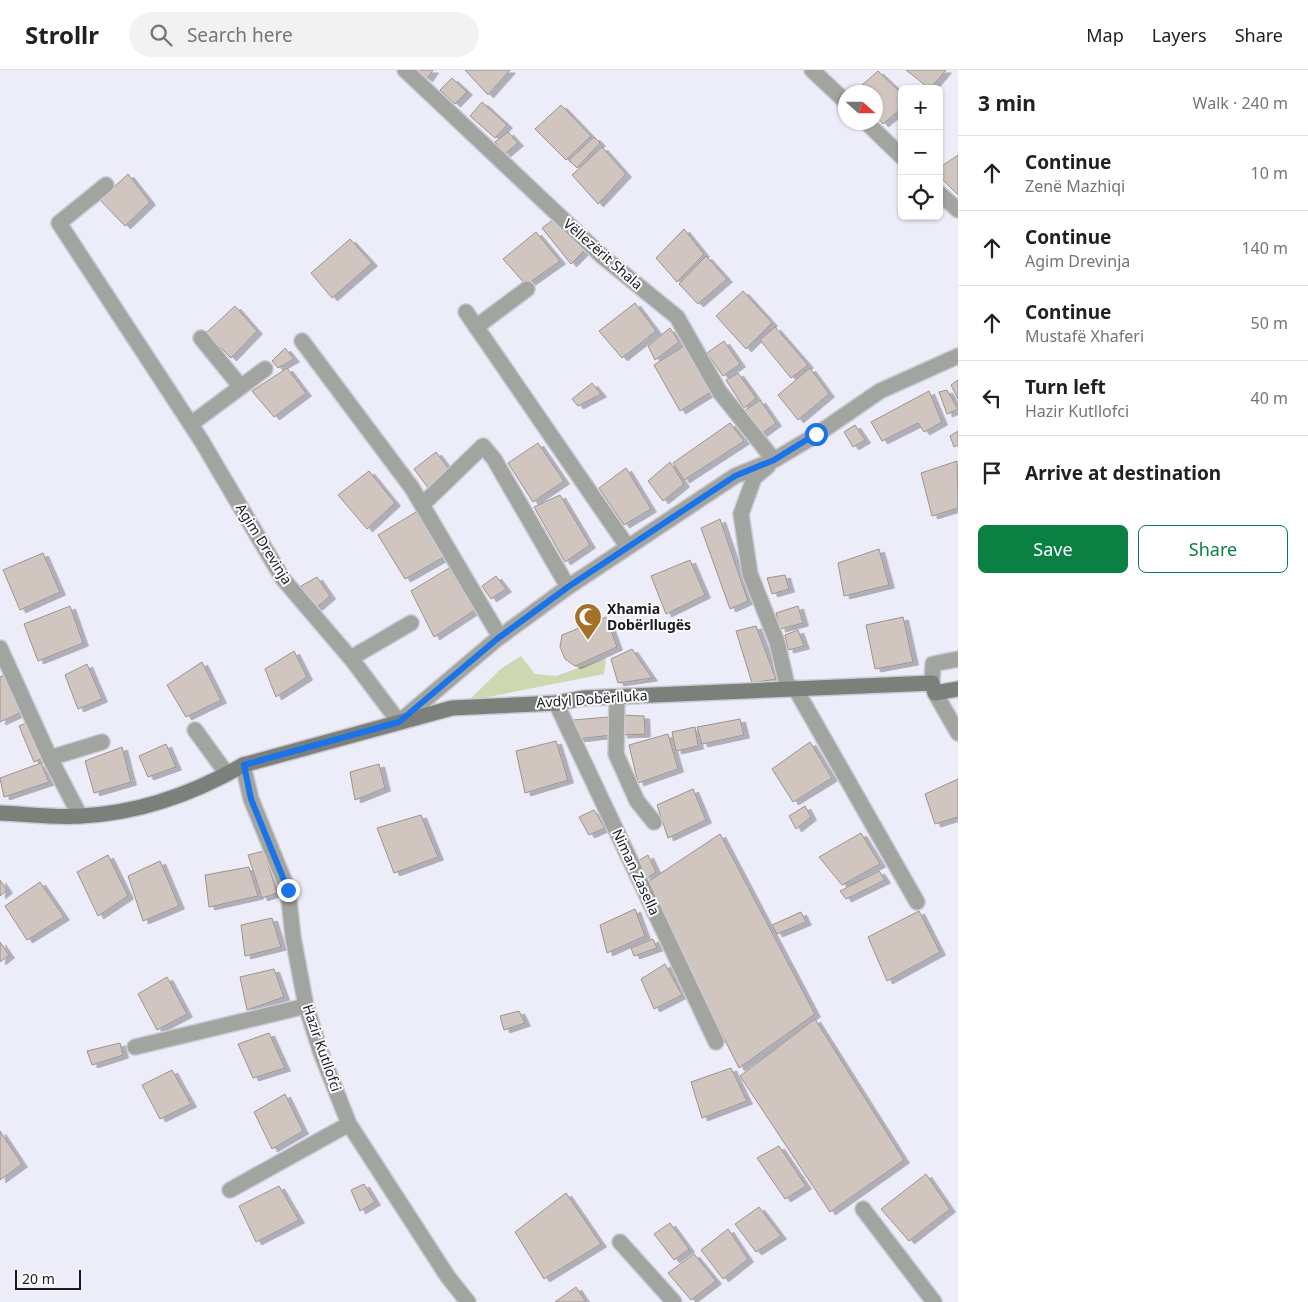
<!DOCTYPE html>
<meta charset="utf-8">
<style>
:root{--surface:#fff;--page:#f2f2f2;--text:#202124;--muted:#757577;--line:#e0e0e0;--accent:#0b8043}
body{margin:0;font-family:"Noto Sans",sans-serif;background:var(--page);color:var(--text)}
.controls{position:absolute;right:15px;top:15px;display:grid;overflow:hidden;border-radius:8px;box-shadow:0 1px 4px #0004}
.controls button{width:45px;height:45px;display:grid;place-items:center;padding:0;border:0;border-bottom:1px solid var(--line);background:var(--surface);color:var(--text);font:25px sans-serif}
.compass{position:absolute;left:838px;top:15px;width:45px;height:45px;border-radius:50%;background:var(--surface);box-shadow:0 1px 4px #0004;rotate:111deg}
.scale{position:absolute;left:15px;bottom:12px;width:66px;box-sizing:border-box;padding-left:5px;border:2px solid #1b1b1f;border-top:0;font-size:14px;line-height:18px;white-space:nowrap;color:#1b1b1f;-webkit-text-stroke:4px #fbfbfd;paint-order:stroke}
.stop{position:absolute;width:15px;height:15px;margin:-11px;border:4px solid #1a73e8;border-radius:50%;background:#fff}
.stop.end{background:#1a73e8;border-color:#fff;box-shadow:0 1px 5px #0008}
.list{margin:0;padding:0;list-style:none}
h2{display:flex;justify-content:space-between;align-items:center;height:65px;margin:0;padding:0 20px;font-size:21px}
h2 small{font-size:16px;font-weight:400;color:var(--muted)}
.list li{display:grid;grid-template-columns:32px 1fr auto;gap:15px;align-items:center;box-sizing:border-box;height:75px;padding:0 20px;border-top:1px solid var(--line)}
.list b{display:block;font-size:19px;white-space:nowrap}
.list p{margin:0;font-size:16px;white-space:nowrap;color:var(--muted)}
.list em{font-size:16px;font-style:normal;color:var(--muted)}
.actions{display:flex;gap:10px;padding:15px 20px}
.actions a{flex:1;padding:11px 0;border:1px solid var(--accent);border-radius:8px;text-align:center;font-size:18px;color:var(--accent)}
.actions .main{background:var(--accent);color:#fff}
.icon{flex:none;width:28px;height:28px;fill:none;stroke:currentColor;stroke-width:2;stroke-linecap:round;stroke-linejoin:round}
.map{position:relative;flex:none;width:958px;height:1232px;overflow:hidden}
header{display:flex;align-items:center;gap:30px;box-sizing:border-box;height:70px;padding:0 25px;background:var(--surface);border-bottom:1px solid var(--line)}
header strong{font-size:24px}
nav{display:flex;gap:28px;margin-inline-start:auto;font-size:18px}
.search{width:350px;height:45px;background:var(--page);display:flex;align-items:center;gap:12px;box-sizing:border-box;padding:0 18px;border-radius:28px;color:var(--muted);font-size:19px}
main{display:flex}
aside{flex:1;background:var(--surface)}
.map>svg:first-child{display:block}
.green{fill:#cfd7b1}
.building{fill:#d1c5bf;stroke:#9e928d;filter:url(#shadow)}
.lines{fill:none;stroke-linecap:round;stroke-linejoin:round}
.street-casing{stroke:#cbcbd6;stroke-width:18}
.secondary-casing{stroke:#cbcbd6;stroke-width:18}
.street{stroke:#a1a49f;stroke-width:15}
.secondary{stroke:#7c807a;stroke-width:15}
.route{stroke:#1a73e8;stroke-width:6}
.labels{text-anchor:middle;stroke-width:4;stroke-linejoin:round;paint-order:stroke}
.street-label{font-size:14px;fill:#1b1b1f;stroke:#fbfbfd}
.poi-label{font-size:14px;font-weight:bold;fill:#1b1b1f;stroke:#fbfbfd;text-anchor:start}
</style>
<header>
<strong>Strollr</strong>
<div class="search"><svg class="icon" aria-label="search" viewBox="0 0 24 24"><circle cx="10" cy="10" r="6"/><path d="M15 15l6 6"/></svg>Search here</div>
<nav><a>Map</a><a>Layers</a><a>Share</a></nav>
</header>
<main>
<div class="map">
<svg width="958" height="1232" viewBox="0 0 958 1232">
<defs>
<filter id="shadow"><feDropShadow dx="5.5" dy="3" stdDeviation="0" flood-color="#0004"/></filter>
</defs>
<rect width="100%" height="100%" fill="#ecedf9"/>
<path class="green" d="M521,586L535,604L556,606L606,588L604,604L468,631L502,598Z"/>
<path class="building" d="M417,0H433L427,9Z
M465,0H510L488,25Z
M906,0H946L930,19Z
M878,1L902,24V38L883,54L876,46V22H854Z
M452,8L467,22L455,34L440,20Z
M482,32L507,55L495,68L470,46Z
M561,35L591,66L566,90L535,59Z
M508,62L518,73L505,84L495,72Z
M594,67L600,73L577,98L569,90Z
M602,77L626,104L598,134L572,105Z
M958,85V125L939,106V98Z
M128,104L150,132L125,156L100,130Z
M554,149L585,180L571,194L542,158Z
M684,159L704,184L677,212L656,188Z
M536,162L560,191L526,215L503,189Z
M350,169L372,193L332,228L311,203Z
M706,186L727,209L698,234L679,214Z
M743,221L772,253L746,279L716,246Z
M635,233L656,261L622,288L599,261Z
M235,236L257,261L231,288L206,263Z
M775,257L808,295L791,308L760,270Z
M670,258L679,272L655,290L648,276Z
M724,271L740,294L723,306L707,283Z
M684,276L714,320L680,341L654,295Z
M285,278L294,289L278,298L272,291Z
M287,298L306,323L274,347L252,321Z
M810,298L829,324L798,350L778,325Z
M738,303L756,328L744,338L726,310Z
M958,310V329L951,315Z
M592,313L601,324L578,336L572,329Z
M947,320L958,339L947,344L939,322Z
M929,321L942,352L924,362L918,353L882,371L871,352Z
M760,330L776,353L761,364L744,341Z
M730,353L744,371L684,410L673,393Z
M855,355L865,370L853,377L844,362Z
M958,361V375L954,377L950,366Z
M538,373L564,411L533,432L508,393Z
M436,382L451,402L429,419L414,399Z
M957,391L958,438L932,446L921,403Z
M670,392L684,414L663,431L648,411Z
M626,398L651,439L624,455L599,418Z
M369,401L395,433L367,459L338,425Z
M560,425L590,475L565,492L534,437Z
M416,442L444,487L405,509L378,465Z
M720,449L748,531L730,539L701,458Z
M879,479L889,515L844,526L838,493Z
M43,483L60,522L20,540L3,500Z
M690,490L705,525L666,544L651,506Z
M449,498L475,540L434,567L411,521Z
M785,505L789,519L772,524L767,508Z
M496,506L506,519L491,529L482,516Z
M317,507L330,526L315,539L301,516Z
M70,536L83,573L38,591L24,554Z
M798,536L803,553L780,559L776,543Z
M606,547L617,577L575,596L565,589L560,577L562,565Z
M903,547L913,592L875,599L866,555Z
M756,556L776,609L752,613L736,561Z
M798,560L804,576L788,580L785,565Z
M632,579L652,608L618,613L611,589Z
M294,581L307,607L276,627L265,599Z
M202,592L221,630L186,647L167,615Z
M87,594L102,629L78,639L65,605Z
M5,605L20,643L0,652V607Z
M621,645L644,646L645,664L622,665Z
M608,647L612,665L577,669L573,650Z
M740,649L744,665L702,674L697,657Z
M31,651L45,687L34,692L19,656Z
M695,657L698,676L676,681L672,662Z
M668,664L678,699L638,713L629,675Z
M556,671L568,710L525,723L516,681Z
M810,672L832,708L793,732L772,699Z
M166,674L176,697L148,707L139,686Z
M122,677L131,712L94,723L85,691Z
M41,693L49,712L4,727L0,708Z
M379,694L385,718L355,730L350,702Z
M958,709V747L935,754L925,724Z
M693,719L706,750L668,768L657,735Z
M805,736L811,747L796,759L789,746Z
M594,740L605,758L589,765L579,747Z
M421,745L438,787L394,803L377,758Z
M861,763L880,794L842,815L819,787Z
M720,764L815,944L739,998L646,813Z
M264,781L277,823L262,828L248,785Z
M108,785L128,826L98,846L77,802Z
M648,785L656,802L646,809L638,791Z
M160,791L179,836L143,851L128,806Z
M249,797L258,826L209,837L205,805Z
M879,801L885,810L846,829L840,821Z
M0,810L7,820L0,826Z
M40,812L64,847L27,870L5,836Z
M635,839L645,866L607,883L600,855Z
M919,841L940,882L887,911L868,867Z
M801,842L806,852L777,864L772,855Z
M272,848L281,877L245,886L241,855Z
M653,869L657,878L634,886L631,878Z
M0,872L9,885L0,892Z
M665,894L682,925L654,939L641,909Z
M274,899L284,927L247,940L240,907Z
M167,907L187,944L157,960L138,924Z
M519,941L525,953L504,960L500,946Z
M815,949L904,1090L830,1142L740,1006Z
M269,963L285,998L253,1008L238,974Z
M120,973L123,985L92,995L87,981Z
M731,998L747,1031L702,1048L691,1012Z
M172,1000L191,1034L160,1049L142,1015Z
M285,1024L303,1061L272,1079L254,1042Z
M0,1061L22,1094L0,1110Z
M779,1076L806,1116L785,1129L757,1088Z
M926,1104L950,1139L909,1171L881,1139Z
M364,1114L375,1132L360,1141L351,1120Z
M279,1116L299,1150L256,1172L239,1136Z
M566,1123L601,1174L544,1209L515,1162Z
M759,1137L781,1166L756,1182L735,1154Z
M670,1153L689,1179L674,1190L654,1164Z
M728,1159L748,1189L723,1209L701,1180Z
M694,1184L716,1211L691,1230L668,1203Z
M576,1217L586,1232H555Z"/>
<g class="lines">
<defs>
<path id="street" d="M405,0L603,187L677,247L719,321L774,390
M812,0L846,32
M866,52L902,87
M106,115L59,153L201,370L283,509L353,591L399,652L497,569L568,517L735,406L774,390L816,365L880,321L958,286
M939,123L958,140
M466,242L627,476
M476,257L527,219
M201,268L241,317
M302,271L412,418L500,567
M191,354L265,299
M768,396L754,408L741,444L750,504L777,572L788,619
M422,435L483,376L494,389L568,517
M0,578L50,688L80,746
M351,588L411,553
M932,613L933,594L958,589
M795,618L917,832
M935,623L958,663
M617,627L616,684L637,731L654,752
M556,633L716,972
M195,660L227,704
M50,688L102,672
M243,695L251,729L288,820L293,867L306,936L321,983L349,1054L448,1207L468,1232
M135,977L306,936
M230,1120L349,1054
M863,1139L934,1232
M620,1172L674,1232"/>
<path id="secondary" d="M0,743C26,744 54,748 81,746C139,743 193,724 243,695L452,638L556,633L584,628L932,613L935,623L958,619"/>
</defs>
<use href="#street" class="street-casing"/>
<use href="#secondary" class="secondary-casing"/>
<use href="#street" class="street"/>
<use href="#secondary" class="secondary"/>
</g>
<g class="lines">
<path class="route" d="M288,820L251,729L244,695L399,652L497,569L568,517L735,406L774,390L816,364"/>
</g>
<defs>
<symbol id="mosque-pin" viewBox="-11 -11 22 30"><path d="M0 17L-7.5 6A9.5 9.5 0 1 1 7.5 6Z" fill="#a57129" stroke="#fbfbfd"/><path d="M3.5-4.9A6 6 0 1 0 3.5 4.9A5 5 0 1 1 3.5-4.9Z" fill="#fff"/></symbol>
</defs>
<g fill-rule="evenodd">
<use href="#mosque-pin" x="572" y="531" width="32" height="43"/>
</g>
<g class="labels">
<g class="street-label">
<text transform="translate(603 184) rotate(41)" y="5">Vëllezërit Shala</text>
<text transform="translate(264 474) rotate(58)" y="5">Agim Drevinja</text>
<text transform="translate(592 629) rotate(-4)" y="5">Avdyl Dobërlluka</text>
<text transform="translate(636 802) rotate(65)" y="5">Niman Zasella</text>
<text transform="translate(322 978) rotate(71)" y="5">Hazir Kutllofci</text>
</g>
<g class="poi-label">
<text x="607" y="544">Xhamia<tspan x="607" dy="16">Dobërllugës</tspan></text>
</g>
</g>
</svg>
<div class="controls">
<button>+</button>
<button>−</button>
<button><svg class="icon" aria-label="locate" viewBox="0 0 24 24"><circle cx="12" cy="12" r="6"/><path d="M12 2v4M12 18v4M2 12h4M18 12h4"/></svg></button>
</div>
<svg class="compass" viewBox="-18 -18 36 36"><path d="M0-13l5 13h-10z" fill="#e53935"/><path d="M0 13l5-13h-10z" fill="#757577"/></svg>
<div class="scale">20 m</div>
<div class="stop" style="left:816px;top:364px"></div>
<div class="stop end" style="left:288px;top:820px"></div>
</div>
<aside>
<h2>3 min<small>Walk · 240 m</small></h2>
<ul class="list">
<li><svg class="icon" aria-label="ahead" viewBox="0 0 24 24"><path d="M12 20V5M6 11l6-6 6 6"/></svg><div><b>Continue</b><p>Zenë Mazhiqi</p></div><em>10 m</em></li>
<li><svg class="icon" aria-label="ahead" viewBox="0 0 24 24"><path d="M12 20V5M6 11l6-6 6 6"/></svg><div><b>Continue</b><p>Agim Drevinja</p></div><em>140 m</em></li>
<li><svg class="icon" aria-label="ahead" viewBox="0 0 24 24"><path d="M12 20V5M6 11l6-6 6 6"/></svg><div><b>Continue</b><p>Mustafë Xhaferi</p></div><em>50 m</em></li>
<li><svg class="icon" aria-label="left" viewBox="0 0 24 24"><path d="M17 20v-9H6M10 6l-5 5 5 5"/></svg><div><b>Turn left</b><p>Hazir Kutllofci</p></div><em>40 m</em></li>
<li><svg class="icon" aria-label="arrive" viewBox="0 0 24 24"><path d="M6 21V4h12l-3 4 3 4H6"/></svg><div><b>Arrive at destination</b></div></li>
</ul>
<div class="actions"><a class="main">Save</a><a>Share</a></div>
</aside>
</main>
